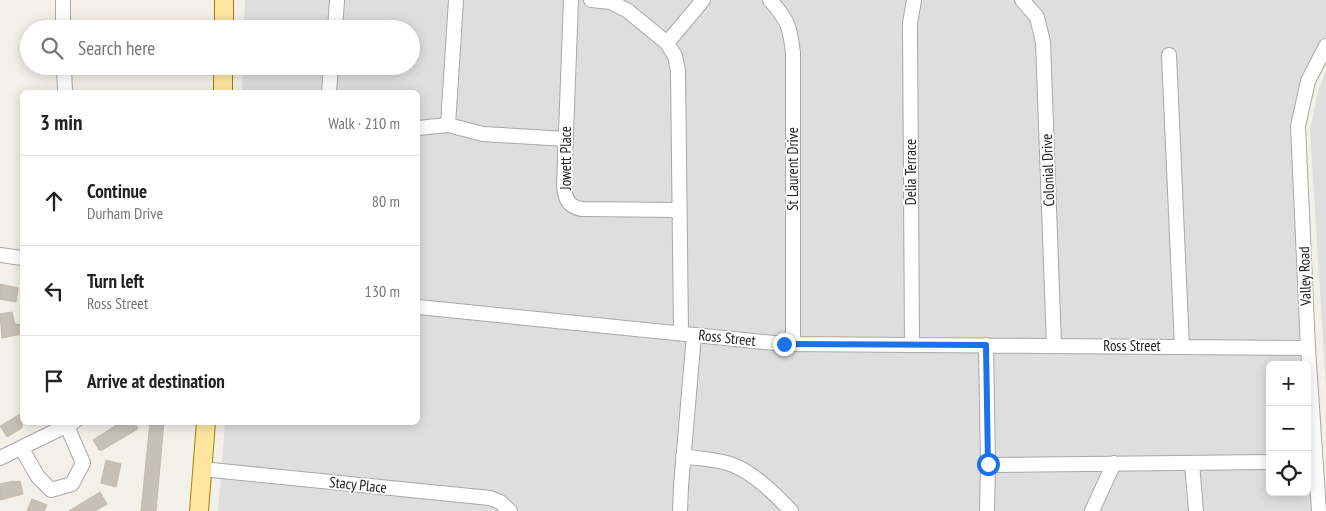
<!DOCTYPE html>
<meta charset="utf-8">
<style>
:root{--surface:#fff;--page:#f2f2f2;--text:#222;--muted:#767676;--line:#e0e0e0}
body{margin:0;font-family:"PT Sans Narrow",sans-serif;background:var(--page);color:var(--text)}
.controls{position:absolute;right:15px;bottom:15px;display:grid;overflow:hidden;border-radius:8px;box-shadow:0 2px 12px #0003}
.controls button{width:45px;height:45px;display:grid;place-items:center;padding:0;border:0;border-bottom:1px solid var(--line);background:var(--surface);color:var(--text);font:25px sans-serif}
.stop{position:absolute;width:15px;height:15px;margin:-11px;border:4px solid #1a73e8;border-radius:50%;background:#fff}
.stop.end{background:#1a73e8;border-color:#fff;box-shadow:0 1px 5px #0008}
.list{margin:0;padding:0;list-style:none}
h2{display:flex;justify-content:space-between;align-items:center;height:65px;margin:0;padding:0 20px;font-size:21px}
h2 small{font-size:16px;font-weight:400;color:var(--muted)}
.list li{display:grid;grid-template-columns:32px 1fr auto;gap:15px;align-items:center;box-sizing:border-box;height:90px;padding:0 20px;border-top:1px solid var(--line)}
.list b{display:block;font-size:19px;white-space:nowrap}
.list p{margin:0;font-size:16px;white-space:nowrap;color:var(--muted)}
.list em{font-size:16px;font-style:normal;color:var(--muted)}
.icon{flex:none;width:28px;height:28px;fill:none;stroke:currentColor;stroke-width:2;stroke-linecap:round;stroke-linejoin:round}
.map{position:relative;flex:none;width:1326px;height:511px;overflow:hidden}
.search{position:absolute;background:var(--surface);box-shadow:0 2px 12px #0003;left:20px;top:20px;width:400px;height:55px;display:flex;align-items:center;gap:12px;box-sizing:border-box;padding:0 18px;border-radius:28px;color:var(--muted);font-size:19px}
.panel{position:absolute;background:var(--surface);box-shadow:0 2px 12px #0003;left:20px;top:90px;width:400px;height:335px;border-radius:8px}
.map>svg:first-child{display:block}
.residential{fill:#dfdede}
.building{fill:#c7c0b7;stroke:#c4b9a9}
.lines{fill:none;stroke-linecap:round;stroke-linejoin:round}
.minor-casing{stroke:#a8a8a8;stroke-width:16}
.major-casing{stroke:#9e8400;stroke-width:20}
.minor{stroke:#fff;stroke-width:14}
.major{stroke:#fee5a0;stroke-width:18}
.route{stroke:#1a73e8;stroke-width:6}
.labels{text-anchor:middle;stroke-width:4;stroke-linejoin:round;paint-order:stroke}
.street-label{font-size:15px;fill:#212121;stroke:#fff}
</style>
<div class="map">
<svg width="1326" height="511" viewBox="0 0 1326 511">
<rect width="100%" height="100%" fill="#f2f0e8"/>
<path class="residential" d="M245,0H1326V37L1314,54L1300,89L1306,365H1270V492H1307V383L1315,511H218L225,423L418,422V92H242L243,66H411V29H244Z
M1326,71V388L1310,130L1318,91Z"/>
<path class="building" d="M0,284L18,288L16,302L0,299Z
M12,312L15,324L22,325V334L2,338L0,314Z
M22,413V428L7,437L0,426Z
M121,422H135L138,429L102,450H99L93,440Z
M150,422H164L156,511H141Z
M106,460L121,464L116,487L101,483Z
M13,481V482L20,481L23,494L0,500V484Z
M100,492L107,504L95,511H69Z
M32,499L47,505L44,511H27Z"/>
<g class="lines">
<defs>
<path id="minor" d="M63,0V29
M571,0L564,186C565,198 568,207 582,209L679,210
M591,0L611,2L628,11L667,43L675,56L678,71L681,333
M770,0C788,20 790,27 793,53V344
M1022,0L1037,17L1043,42L1054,346
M335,29L337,0
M667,43L703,0
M1169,55L1182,347
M64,66L65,92
M329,92L331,66
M448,125L456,0
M418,128L448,125L483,134L566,139
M0,255L22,258
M418,307L784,344L1308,348
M912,345L910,23L914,0
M986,345L988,465L987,511
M22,449L38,477L51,490L72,484L83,463L67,426
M683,456C699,459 718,459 733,465C755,474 775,494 791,511
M0,458L74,422
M1192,463L1196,511
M988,465L1270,462
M202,469L490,498L500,502L510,511
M680,511L681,486L694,335
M1092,511L1114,463
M1319,511L1308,348L1298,126L1308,81L1326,46"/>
<path id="major" d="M224,29V0
M223,92V66
M199,511L206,422"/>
</defs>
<use href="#minor" class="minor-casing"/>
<use href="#major" class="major-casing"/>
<use href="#minor" class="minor"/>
<use href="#major" class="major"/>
</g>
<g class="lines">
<path class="route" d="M784,344L986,345L988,464"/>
</g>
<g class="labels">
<g class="street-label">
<text transform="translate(566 158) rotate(-90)" y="5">Jowett Place</text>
<text transform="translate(793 169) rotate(-90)" y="5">St Laurent Drive</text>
<text transform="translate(1048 170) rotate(-92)" y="5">Colonial Drive</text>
<text transform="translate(911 172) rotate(-90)" y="5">Delia Terrace</text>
<text transform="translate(1305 276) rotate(-92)" y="5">Valley Road</text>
<text transform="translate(727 338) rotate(6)" y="5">Ross Street</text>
<text x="1132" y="351">Ross Street</text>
<text transform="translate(358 485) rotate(6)" y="5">Stacy Place</text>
</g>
</g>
</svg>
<div class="controls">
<button>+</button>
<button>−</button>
<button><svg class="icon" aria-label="locate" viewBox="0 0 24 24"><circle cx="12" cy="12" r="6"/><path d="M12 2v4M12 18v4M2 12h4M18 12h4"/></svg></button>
</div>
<div class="stop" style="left:988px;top:464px"></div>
<div class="stop end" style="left:784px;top:344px"></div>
<div class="search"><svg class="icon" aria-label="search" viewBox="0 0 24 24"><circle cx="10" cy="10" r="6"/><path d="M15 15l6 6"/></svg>Search here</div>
<section class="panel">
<h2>3 min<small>Walk · 210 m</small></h2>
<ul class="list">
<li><svg class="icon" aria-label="ahead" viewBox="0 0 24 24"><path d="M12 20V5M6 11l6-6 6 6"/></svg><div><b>Continue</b><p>Durham Drive</p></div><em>80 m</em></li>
<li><svg class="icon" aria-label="left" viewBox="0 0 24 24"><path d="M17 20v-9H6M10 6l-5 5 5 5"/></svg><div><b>Turn left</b><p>Ross Street</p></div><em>130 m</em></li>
<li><svg class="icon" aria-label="arrive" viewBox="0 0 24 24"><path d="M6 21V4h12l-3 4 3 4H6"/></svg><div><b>Arrive at destination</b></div></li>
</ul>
</section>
</div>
